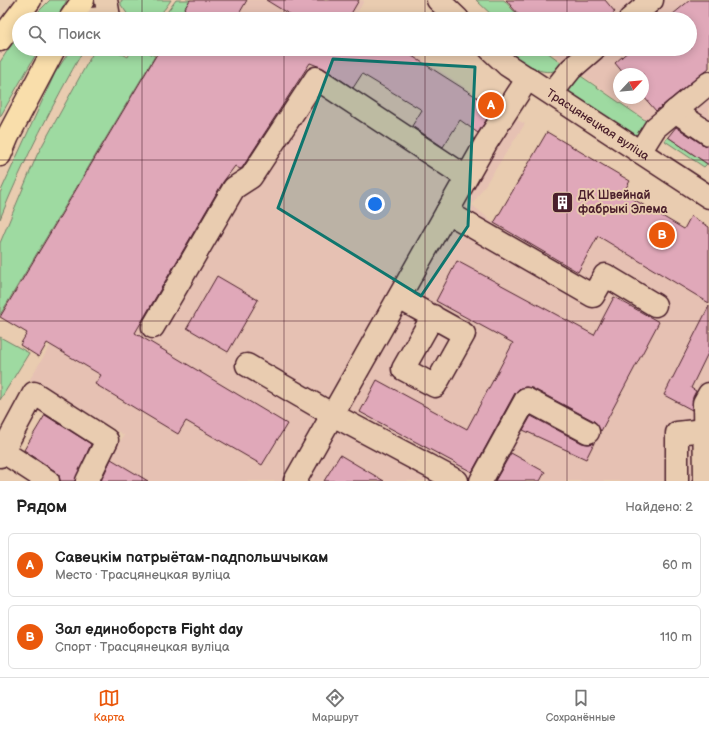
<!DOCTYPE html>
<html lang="ru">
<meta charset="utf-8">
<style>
:root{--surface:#fff;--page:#f6f6f6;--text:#222;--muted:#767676;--line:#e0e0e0;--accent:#ea580c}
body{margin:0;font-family:"Balsamiq Sans",sans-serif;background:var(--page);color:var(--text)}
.compass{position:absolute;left:613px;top:68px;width:36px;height:36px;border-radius:50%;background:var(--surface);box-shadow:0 2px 10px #0003;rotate:64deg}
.you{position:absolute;left:375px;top:204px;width:14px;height:14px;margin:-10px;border:3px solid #fff;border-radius:50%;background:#1a73e8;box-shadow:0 0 0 6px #1a73e833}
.badge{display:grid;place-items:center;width:26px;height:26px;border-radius:50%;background:var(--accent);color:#fff;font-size:13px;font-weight:700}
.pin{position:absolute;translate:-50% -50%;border:2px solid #fff;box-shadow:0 1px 4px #0006}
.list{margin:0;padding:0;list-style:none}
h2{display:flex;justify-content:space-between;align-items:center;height:52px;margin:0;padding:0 16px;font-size:17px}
h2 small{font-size:13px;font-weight:400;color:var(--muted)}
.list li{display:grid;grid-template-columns:26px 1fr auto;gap:12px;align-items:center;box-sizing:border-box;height:64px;margin:0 8px 8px;padding:0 8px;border:1px solid var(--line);border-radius:6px}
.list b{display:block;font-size:15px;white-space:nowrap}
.list p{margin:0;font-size:13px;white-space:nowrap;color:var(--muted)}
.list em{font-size:13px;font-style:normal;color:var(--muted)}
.icon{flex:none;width:22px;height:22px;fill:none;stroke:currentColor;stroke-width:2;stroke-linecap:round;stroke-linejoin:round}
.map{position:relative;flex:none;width:709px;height:481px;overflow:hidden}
.search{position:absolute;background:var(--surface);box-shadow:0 2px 10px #0003;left:12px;right:12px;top:12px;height:44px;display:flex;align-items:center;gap:10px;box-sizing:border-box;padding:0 14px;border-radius:22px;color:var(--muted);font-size:15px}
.sheet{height:196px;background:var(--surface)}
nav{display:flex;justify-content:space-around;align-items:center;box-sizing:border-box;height:56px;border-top:1px solid var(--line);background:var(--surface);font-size:11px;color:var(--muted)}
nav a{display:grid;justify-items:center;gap:2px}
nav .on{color:var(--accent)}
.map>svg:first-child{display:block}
.built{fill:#e6c1b3;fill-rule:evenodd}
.green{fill:#9edaa1;stroke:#747c66}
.building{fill:#e0a8b9;stroke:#4a1f2b}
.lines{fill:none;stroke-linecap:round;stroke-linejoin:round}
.minor-casing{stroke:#4a1f2b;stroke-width:25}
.major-casing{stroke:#4a1f2b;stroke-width:25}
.minor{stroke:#e9ccb0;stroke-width:22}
.major{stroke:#f9deab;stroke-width:22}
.marked{fill:#0f766e;fill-opacity:0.2;stroke:#0f766e;stroke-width:3;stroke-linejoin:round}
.grid{fill:none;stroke:#4a1f2b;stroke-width:1;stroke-opacity:0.55}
.labels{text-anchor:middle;stroke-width:4;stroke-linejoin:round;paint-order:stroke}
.street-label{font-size:12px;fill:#4a1f2b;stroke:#e9ccb0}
.poi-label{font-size:12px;font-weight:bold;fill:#4a1f2b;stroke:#e9ccb0;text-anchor:start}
</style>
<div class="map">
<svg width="709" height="481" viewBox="0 0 709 481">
<rect width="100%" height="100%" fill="#e9ccb0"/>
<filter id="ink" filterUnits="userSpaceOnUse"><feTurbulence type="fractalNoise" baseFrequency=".025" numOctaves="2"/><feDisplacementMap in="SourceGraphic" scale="8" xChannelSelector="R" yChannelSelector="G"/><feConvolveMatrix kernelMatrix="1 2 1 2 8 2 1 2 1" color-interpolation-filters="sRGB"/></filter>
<g filter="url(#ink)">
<path class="built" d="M189,0H362L364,1L357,13L365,19H178Z
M506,0H709V162L707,164L546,49H690V19H522ZM619,74H643V98H619Z
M230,49H409L495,108L525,124L472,205L494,223L578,272L599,236L709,298V481H96L124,435L30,379Z"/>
<path class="green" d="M50,0H67L56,19H31Z
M121,0H171C157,21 155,19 131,19L121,5Z
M176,0H190L178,19H162Z
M476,0H504L521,19H496Z
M19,33V49H39L0,117V62Z
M71,49H84C53,104 24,160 0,219V193L55,73Z
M95,49H113L128,57L132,49H142L155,56L0,315V243L37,155Z
M510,49H543L566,66C545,80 526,65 508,53Z
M575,72L652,125L640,147L560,89Z
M668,137L707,164L704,167L665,141Z
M0,337L29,353L0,400Z"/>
<path class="building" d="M190,0H247L236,19H178Z
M266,0H359L348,19H297Z
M506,0H605L615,12L606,19H522Z
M690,0H709V68L656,111L643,96V74H624L615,63L631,49H690V19H667Z
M160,49H401L494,108L478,133L460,120L443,147L412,126L422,110L362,74L353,88L323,68L310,63L242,168L240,169L235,166L223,182L135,333L287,424L262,465L186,421L178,434L95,384L101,375L47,343L39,357L20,345L27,333L0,317Z
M676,127L702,144L709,146V165L668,137Z
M547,132L630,181L623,193L684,229L691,216L709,227V303L598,236L578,272L494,223Z
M457,261L594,335L614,297L659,322L601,431L594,421L532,388L526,387L520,388L515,393L472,472L360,412L377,380L467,429L513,343L436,301Z
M217,276L258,300L228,352L187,328Z
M709,306V351L691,388L696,391L693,397L692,410L664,395Z
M45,415L91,444L75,481H60L59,475L55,471L24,450Z
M531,416L582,443L588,444L594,443L586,459L523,430Z
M511,453L545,472L540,481H495Z
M340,455L384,481H324Z
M111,459L148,481H101Z"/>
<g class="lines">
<defs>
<g id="minor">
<path d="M438,0L458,19"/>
<path d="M92,19L109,17L106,0"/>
<path d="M630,19L652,0"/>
<path id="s1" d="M490,49L507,65L709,197"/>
<path d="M552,93L571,69L594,49"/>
<path d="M675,111L709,134"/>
<path d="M640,152L655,128L709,83"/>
<path d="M447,212L593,296L605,275L655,305"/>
<path d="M399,298L464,334L435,386L403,369L433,316"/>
<path d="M153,327L234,188L251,177L316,78L466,177"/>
<path d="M247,365L333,415L457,481"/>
<path d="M2,451L48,481"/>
<path d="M0,456L34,393L107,440L87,481"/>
<path d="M295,481L486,143L528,78"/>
<path d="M481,481L526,399L588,432"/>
<path d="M677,481V433L704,430"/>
<path d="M705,481L704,403L709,394"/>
</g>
<path id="major" d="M70,19L83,0
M0,40L30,0
M0,155L8,136L54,49"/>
</defs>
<use href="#minor" class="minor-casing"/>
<use href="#major" class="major-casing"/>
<use href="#minor" class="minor"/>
<use href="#major" class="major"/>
</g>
</g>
<path class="marked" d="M333,59L475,67L468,226L421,296L278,208Z"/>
<path class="grid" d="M142,0V19M284,0V19M425,0V19M567,0V19M142,49V481M284,49V481M425,49V481M567,49V481M0,160H709M0,321H709"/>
<defs>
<symbol id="building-square" viewBox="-11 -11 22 22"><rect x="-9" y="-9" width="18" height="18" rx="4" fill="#4a1f2b" stroke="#e9ccb0"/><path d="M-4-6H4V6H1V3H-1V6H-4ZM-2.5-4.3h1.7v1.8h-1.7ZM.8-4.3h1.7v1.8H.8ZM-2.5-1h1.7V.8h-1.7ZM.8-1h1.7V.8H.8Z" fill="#fff"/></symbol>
</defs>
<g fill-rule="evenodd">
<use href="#building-square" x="550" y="190" width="25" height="25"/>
</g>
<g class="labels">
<g class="street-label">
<text dy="4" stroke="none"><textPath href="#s1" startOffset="132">Трасцянецкая вуліца</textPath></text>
</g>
<g class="poi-label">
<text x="578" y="199">ДК Швейнай<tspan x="578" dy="14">фабрыкі Элема</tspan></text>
</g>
</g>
</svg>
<svg class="compass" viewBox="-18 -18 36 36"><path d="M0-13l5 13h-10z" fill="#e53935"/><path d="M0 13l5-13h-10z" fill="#767676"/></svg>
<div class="you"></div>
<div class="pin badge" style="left:491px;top:105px">A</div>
<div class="pin badge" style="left:662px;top:235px">B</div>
<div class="search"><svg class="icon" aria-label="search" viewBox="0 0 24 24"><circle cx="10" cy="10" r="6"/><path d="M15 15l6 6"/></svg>Поиск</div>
</div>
<section class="sheet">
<h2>Рядом<small>Найдено: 2</small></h2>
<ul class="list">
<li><span class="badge">A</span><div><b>Савецкім патрыётам-падпольшчыкам</b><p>Место · Трасцянецкая вуліца</p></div><em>60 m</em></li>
<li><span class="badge">B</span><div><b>Зал единоборств Fight day</b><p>Спорт · Трасцянецкая вуліца</p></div><em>110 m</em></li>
</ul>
</section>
<nav>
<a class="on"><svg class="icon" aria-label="map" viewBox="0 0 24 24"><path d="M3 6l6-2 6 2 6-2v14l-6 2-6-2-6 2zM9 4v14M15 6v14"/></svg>Карта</a>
<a><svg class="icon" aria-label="directions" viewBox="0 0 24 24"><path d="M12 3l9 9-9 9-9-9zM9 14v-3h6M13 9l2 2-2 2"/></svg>Маршрут</a>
<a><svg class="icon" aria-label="saved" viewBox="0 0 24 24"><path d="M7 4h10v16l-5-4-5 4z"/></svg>Сохранённые</a>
</nav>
